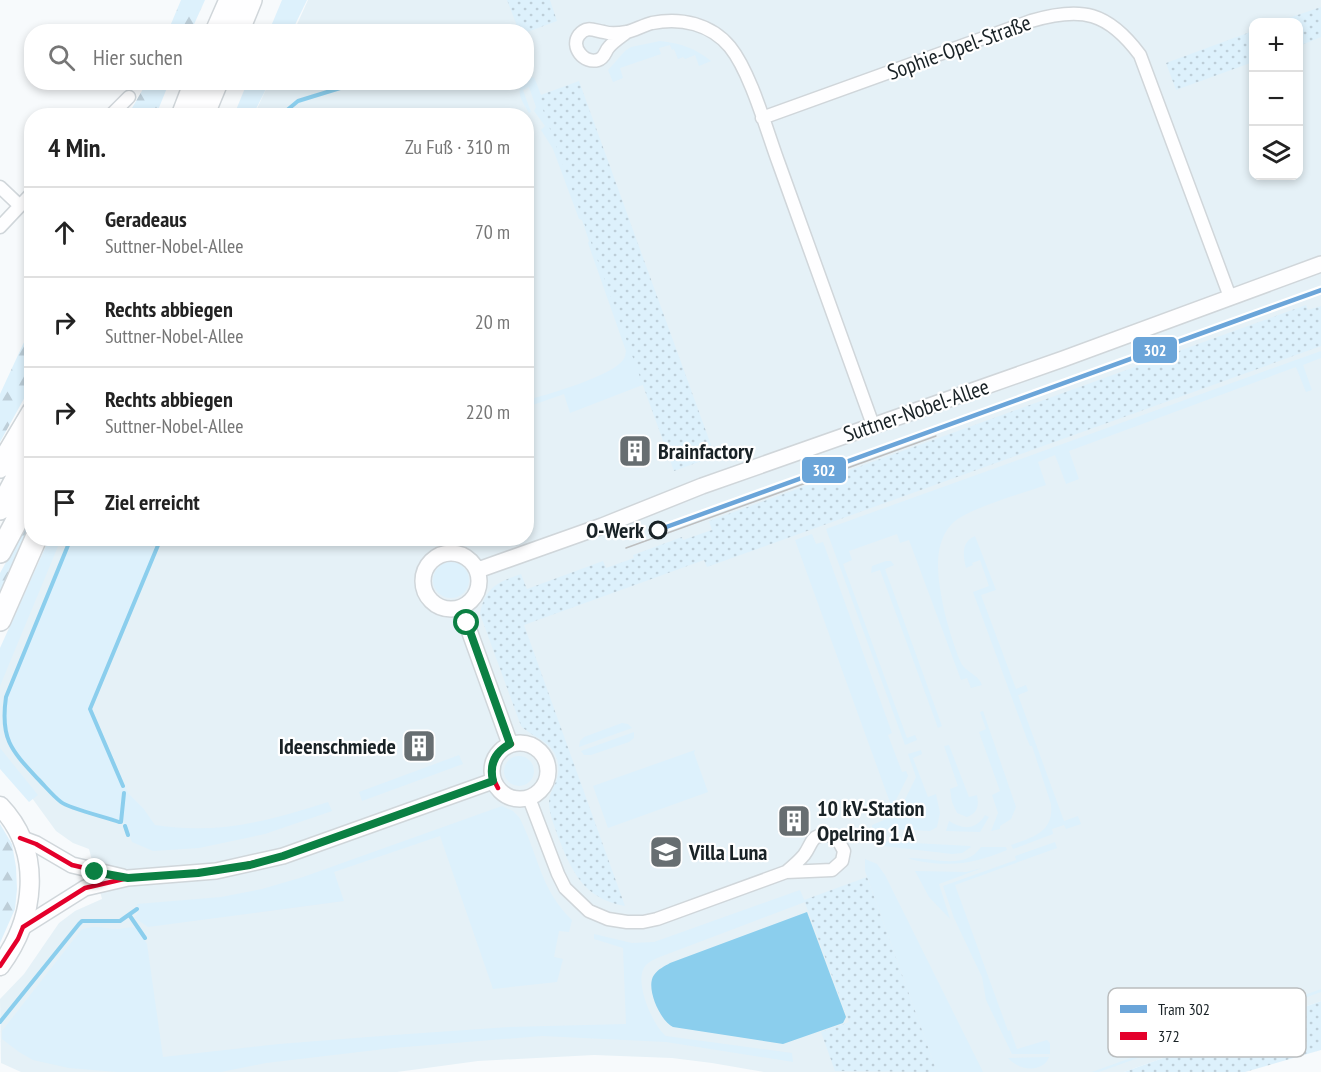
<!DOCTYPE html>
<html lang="de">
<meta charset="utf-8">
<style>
:root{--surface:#fff;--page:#f2f2f2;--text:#222;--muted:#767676;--line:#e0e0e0}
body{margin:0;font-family:"PT Sans Narrow",sans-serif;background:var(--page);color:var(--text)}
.controls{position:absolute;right:18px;top:18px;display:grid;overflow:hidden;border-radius:12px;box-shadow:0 3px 9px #0003}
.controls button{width:54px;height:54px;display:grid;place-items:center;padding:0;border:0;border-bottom:2px solid var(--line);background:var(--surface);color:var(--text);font:30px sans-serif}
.stop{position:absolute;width:18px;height:18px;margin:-14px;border:4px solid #0b8043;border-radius:50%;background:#fff}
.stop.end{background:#0b8043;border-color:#fff;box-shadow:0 2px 6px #0008}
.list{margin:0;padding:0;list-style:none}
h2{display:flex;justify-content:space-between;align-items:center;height:78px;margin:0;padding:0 24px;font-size:26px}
h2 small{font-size:20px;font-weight:400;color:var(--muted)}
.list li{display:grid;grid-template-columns:39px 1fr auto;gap:18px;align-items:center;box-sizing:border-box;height:90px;padding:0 24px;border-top:2px solid var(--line)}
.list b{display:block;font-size:22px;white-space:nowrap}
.list p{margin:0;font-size:20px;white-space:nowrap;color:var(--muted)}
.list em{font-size:20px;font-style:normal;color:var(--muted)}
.icon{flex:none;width:33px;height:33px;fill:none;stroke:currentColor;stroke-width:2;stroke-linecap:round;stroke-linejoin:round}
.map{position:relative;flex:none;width:1321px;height:1072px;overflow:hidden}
.search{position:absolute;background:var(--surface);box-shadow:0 3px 9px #0003;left:24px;top:24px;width:510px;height:66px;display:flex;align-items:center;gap:15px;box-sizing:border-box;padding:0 21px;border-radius:24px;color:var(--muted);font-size:22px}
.panel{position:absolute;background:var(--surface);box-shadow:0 3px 9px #0003;left:24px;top:108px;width:510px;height:438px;border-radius:24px}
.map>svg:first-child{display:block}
.built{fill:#e5f1f7;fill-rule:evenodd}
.green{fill:#ddf1fc}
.forest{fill:url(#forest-firs)}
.park{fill:url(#park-dots)}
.water{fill:#8bceed}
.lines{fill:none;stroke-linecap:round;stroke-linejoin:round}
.stream{stroke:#8bceed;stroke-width:4}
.minor-casing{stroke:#d0d6da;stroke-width:15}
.tertiary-casing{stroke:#d0d6da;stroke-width:18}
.secondary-casing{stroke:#d0d6da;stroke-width:21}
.trunk-casing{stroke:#d0d6da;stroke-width:24}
.minor{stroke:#fefeff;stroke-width:12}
.tertiary{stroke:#fefeff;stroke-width:15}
.secondary{stroke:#fefeff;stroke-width:18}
.trunk{stroke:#fefeff;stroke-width:21}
.tram{stroke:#bdbebf;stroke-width:1.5}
.bus-1-casing{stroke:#fff;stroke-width:9}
.bus-1{stroke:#e4002b;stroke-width:4.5}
.tram-1-casing{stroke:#fff;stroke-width:9}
.tram-1{stroke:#6ba5d9;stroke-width:4.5}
.route{stroke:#0b8043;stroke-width:8}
.stop-dot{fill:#fff;stroke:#192226;stroke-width:3}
.labels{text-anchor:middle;stroke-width:4.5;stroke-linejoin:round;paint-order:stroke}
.street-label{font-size:22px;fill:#192226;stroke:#fff}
.poi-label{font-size:22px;font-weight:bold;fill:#192226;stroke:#fff;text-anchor:start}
.stop-label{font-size:22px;font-weight:bold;fill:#192226;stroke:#fff;text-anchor:end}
.key{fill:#fff;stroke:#babdbe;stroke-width:1.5}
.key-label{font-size:16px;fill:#192226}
.line-badge{stroke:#fff;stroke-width:2}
.badge-label{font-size:16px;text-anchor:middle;font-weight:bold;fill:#fff}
</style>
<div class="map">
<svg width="1321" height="1072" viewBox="0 0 1321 1072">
<defs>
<pattern id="forest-firs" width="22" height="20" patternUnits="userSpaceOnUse" patternTransform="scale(1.5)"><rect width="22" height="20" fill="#ddf1fc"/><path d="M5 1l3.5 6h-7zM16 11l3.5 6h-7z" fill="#bdced8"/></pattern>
<pattern id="park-dots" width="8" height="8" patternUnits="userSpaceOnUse" patternTransform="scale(1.5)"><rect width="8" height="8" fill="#ddf1fc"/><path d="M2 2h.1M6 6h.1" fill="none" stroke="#bdced8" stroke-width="1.8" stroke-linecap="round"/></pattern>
</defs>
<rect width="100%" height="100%" fill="#f7fafc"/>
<path class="built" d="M308,0H1321V1001L1124,1072H764L712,1063L672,1058L594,1055L478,1061L397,1072H21L1,1063L0,999L24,974L59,923L75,911L102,899L89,849L73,843L56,831L0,754V681L59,539L526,538V116L254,115L269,83L526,82V32L294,31ZM1254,22H1298V176H1254Z"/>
<path class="green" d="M282,0H307L292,31H269Z
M660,41C680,43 695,48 711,61L699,66L695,55L685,59L683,57L678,59L674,49L672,50L670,45L659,48L661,54L620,68L623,78L613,82L608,70L625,51L631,47Z
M529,72L532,78L534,77L541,95L645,384L570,413L564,394L527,407V400C547,395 612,376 623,360C626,356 625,355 626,351L588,243L589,241L582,220L579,219L553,149L541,130L545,126L534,111L536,107L529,87L523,90L531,112L529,113C523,103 516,94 522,83L526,82L527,75Z
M247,83H269L253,115H234Z
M1321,351V358L1303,365L1312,390L1306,392L1296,367L1069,451L1079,479L1066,484L1055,455L1038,462L1046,485C1024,493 963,509 950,526C931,549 939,584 944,610C946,619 957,658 963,666C969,673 978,675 982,685L971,688L967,678L961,680L909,540L900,543L897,534L849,551L852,560L843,564L907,738L915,735L917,740L905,745L826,529Z
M812,534L816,544L823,542L892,733L888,735L902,772L906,771L908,776L892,808L795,540Z
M975,536L996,590L981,595L1016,689L1026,685L1028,691L1018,695L1064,821L1078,816L1081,824L1066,829L1064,825L1052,829L1053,834L1013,849L1011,845C1034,837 1054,832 1051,804L1032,746H1030L1027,739L973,592L989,586L980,560L972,563L973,565L966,568C963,555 961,542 975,536Z
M49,539H61L0,686V648Z
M72,539H161L91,710L128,793L143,808L155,825C218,835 269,821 328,802L332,811L265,834L199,848L153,851L132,842L123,820L125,794L123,791L119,821L64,803L16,752L11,746L6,733L4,711L7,696Z
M886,561H891L894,565L885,569L942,726L938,728L880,570L871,573L872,566Z
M433 580a18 18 0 1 1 36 0a18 18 0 1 1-36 0Z
M983,711L1016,807L1011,819L1000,826V829L991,831L998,813L992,795L1000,791L979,732L986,729L980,712Z
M622,723L628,724L632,728L579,747L580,741L584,737Z
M634,732V738L629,742L591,755H584L581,751Z
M949,745L969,797L977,795C979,805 978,813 967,817L957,813L952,802L950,789L958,786L944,746Z
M0,748L38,795L29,802L0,769Z
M695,750L694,753L708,792L608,828L593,786Z
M921,750L922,754L913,758L928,797L936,794L940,813L937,827L930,831L872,828V825L898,814L916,777L908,754Z
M459,755L463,764L362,801L359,792Z
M504 771a15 15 0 1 1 30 0a15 15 0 1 1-30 0Z
M502,806L513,811L519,817C539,855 539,888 572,920L569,932L559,931L554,957L563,959L557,982L493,989L440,836L334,872L344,901L148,927L135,918L139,910L137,904L221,897L262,889L303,877Z
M985,815L989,817L980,832L946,831L949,821C963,830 976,830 985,815Z
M875,841L970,846L971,847L962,853L952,854L875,845Z
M1055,842L1057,848L955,885L1008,1031L1010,1030L1017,1049L1047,1040L1050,1043V1054H1012L986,1000L982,977L954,918L943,886L1016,860L1015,856Z
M981,847H1006L1007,850C979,861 962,866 932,863C924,862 915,861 908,858C932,857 965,871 981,847Z
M865,859L877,864L885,875L983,1072H937L865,871Z
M982,868L939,884L950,919L929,897L915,871L966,872Z
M800,890L805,902L657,958C651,961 645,964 643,970C636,986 653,1026 666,1036L792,1053L793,1062L666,1042L542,1036L393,1048L266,1063L221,1072H117L69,1068L33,1060L19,1052L2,1039V1031L5,1027L81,930C94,924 104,929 117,929C125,929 129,926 137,928L147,944L163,1057L279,1044L394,1035L509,1027L626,1024L623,948L594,939V934L632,943L654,942Z
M1321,989V992L1099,1072H1092Z
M1049,1057C1044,1072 1020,1072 1008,1058Z"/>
<path class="forest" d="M181,0H205L191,31H168Z
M147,82L169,83L156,115H128Z
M31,327V386L0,442V394Z
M31,517V533L0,601V573Z
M0,824L12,844L16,867L17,889L15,909L0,943Z"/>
<path class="park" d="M507,0H550L557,21L527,32L519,31Z
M1321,7V37L1299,46L1298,22H1277Z
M1253,31V62L1176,90L1166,63Z
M579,81L715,456L674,471L538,96Z
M1306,305L1308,310L1321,306V346L707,567L704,560L524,625L625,906C583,899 571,870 557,834C554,824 549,814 549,803C549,787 563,781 557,759C551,740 533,738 521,726L480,614C485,587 498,582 521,574L527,589L603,561L606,568L634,558L633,555L682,537L683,540L712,530L709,521Z
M867,877L937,1072L835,1071L821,1032L849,1022L804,900Z
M1321,1001V1050L1245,1072H1124Z"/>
<path class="water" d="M807,912L846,1017L843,1023L783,1044L673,1027C660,1021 645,987 654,975C658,969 665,966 670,963Z"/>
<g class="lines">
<path class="stream" d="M280,116L298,101L350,85
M71,538L6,697C0,739 11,750 38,779C45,786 53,796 61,802C70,809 106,817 119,822
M123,786L90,709L161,538
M121,822L124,793
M125,826L128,835
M130,916L145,938
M0,1022L79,924L82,921H120L137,909"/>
<defs>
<path id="minor" d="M627,32C621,37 614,41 609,47C605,51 605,58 598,60C584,64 570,47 579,35C587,25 595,31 604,32C610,34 621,33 627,32C635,30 644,25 652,23C681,17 711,24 730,47C751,73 767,132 779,164C810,251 841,338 873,425
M110,116L129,97
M762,118L1031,21C1082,6 1108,12 1140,55L1230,297
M0,187L19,205
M0,227L32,193
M529,798L558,874L565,888L589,911L608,919L627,922H643L657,919L786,872L832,870L842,861L844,851L838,840L829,835C810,834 813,843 804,855C799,861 792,867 786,872"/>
<path id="tertiary" d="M423 581a28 28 0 1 1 56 0a28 28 0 1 1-56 0Z
M478,570L602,526L702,486L1063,359L1321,264
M461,608L510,744
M492 771a28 28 0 1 1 56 0a28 28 0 1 1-56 0Z
M20,838L36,844L72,865L123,877
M23,927L85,888L128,878L216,871L283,856L493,781"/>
<path id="secondary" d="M0,806C44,852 35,919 0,966"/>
<path id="trunk" d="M216,32L230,0
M238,32L251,0
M182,116L195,82
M203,116L217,82
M0,467L32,413
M0,509L32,449
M0,552L32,492
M0,620L36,538"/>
</defs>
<use href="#minor" class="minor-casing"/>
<use href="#tertiary" class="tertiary-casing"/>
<use href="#secondary" class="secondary-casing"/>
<use href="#trunk" class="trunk-casing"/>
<use href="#minor" class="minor"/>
<use href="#tertiary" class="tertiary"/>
<use href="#secondary" class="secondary"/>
<use href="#trunk" class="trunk"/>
<path class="tram" d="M626,548L936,436"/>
<defs>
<path id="bus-1" d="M498,788C486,768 492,754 512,744
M498,788C487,768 492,754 512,744
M20,838L36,844L72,865L128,878
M23,927L85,888L128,878L216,871L283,856L493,781
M0,966L18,939L23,927"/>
</defs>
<use href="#bus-1" class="bus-1-casing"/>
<use href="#bus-1" class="bus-1"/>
<defs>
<path id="tram-1" d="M658,530L1321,290"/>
</defs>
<use href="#tram-1" class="tram-1-casing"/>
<use href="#tram-1" class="tram-1"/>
</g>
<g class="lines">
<path class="route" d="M95,872L128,878L198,873L250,865L283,856L493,781C489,764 495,752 510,744L467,623"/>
</g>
<defs>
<symbol id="building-square" viewBox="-11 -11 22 22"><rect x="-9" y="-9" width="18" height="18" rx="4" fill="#676e71" stroke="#fff"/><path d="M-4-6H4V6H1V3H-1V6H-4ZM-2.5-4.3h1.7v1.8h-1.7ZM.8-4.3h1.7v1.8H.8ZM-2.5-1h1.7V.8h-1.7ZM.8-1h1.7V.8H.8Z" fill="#fff"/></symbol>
<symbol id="school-square" viewBox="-11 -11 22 22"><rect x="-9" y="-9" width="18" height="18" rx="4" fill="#676e71" stroke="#fff"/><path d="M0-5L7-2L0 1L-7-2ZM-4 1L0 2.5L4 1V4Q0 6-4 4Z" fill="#fff"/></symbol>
</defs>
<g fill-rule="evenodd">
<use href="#building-square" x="616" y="432" width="38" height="38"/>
<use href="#building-square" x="400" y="727" width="38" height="38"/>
<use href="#building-square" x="775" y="802" width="38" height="38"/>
<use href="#school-square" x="647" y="833" width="38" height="38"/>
</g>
<circle class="stop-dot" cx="658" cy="530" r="8"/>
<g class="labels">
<g class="street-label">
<text transform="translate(959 47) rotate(-20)" y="8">Sophie-Opel-Straße</text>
<text transform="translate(916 410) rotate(-19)" y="8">Suttner-Nobel-Allee</text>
</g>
<g class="poi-label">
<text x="658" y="459">Brainfactory</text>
<text x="396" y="754" text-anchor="end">Ideenschmiede</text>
<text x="817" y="816">10 kV-Station<tspan x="817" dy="25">Opelring 1 A</tspan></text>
<text x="689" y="860">Villa Luna</text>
</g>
<g class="stop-label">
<text x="644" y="538">O-Werk</text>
</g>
</g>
<rect x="1108" y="988" width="198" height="69" rx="9" class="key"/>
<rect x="1120" y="1005" width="27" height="8" fill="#6ba5d9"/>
<rect x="1120" y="1032" width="27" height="8" fill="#e4002b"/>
<g class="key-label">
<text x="1158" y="1015">Tram 302</text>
<text x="1158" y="1042">372</text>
</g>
<g class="line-badge">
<rect x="1132" y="336" width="46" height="28" rx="6" fill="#6ba5d9"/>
<rect x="801" y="456" width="46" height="28" rx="6" fill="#6ba5d9"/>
</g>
<g class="badge-label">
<text x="1155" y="356">302</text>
<text x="824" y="476">302</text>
</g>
</svg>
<div class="controls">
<button>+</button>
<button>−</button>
<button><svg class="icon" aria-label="layers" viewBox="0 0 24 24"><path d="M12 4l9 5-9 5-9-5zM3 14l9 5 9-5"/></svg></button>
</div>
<div class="stop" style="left:467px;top:623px"></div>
<div class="stop end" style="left:95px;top:872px"></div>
<div class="search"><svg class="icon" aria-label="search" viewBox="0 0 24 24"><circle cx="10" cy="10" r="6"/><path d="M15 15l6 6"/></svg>Hier suchen</div>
<section class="panel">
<h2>4 Min.<small>Zu Fuß · 310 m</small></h2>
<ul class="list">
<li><svg class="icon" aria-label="ahead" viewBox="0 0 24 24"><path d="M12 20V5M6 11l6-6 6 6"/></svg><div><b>Geradeaus</b><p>Suttner-Nobel-Allee</p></div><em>70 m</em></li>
<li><svg class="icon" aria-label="right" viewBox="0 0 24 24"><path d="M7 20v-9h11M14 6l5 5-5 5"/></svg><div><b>Rechts abbiegen</b><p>Suttner-Nobel-Allee</p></div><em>20 m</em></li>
<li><svg class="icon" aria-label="right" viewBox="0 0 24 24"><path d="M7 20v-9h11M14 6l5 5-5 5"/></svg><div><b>Rechts abbiegen</b><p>Suttner-Nobel-Allee</p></div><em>220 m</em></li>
<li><svg class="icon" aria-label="arrive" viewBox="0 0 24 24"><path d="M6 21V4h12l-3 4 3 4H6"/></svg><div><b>Ziel erreicht</b></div></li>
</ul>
</section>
</div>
